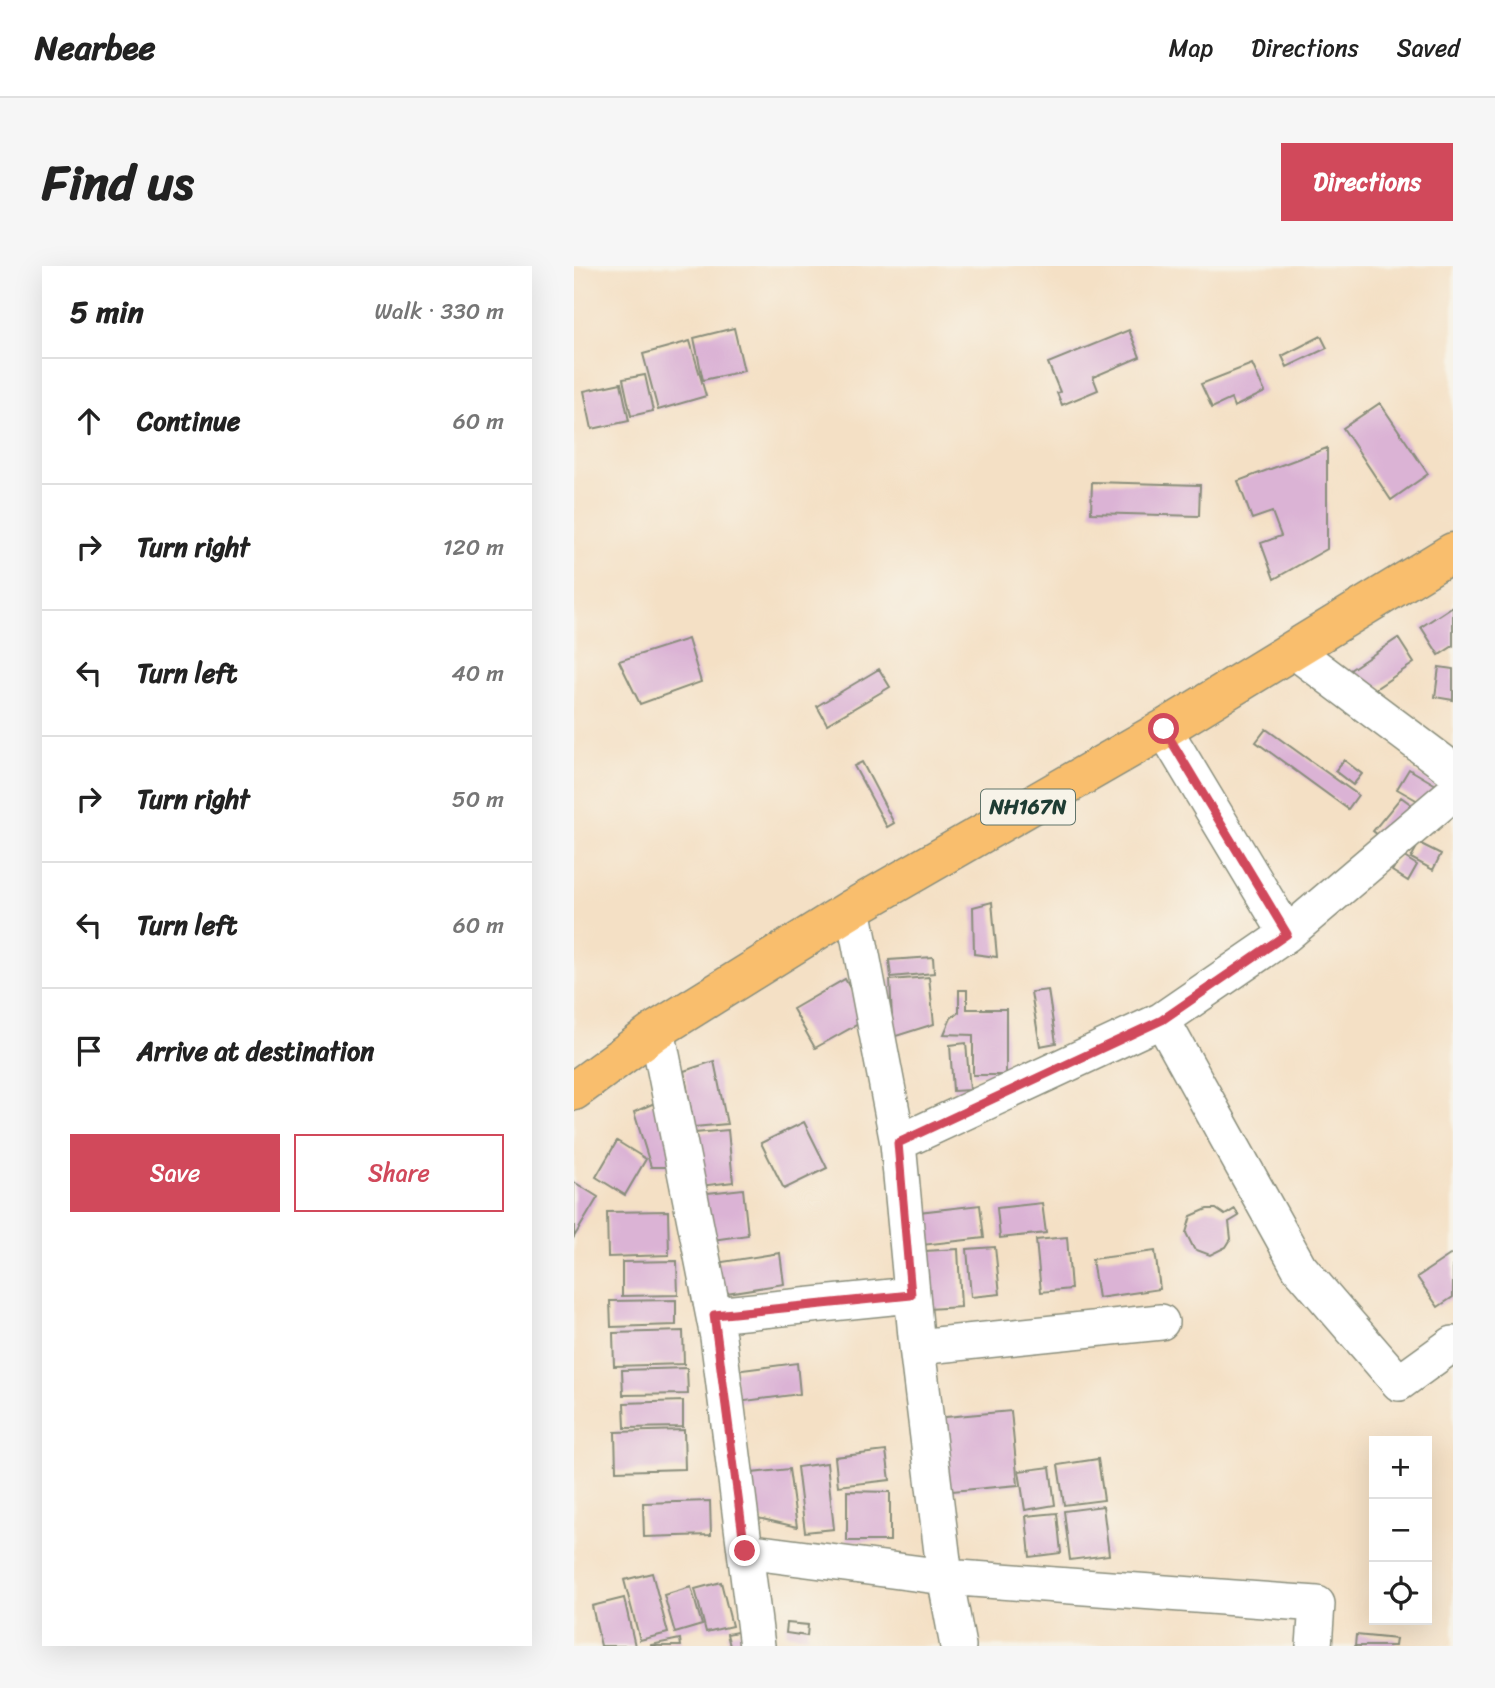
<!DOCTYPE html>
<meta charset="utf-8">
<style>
:root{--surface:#fff;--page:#f6f6f6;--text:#222;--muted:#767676;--line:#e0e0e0;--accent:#d1495b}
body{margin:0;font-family:Sriracha,sans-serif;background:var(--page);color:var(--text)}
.controls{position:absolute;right:21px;bottom:21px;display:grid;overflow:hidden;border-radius:0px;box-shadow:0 7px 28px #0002}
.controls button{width:63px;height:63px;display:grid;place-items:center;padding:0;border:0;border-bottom:2px solid var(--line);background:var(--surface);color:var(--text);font:35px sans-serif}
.stop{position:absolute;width:21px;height:21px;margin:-16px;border:5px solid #d1495b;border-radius:50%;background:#fff}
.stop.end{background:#d1495b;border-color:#fff;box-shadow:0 2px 7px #0008}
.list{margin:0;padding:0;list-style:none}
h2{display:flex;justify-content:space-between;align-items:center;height:91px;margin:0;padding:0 28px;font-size:30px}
h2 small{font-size:23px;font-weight:400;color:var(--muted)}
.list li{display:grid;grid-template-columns:46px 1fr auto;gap:21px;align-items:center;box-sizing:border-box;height:126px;padding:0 28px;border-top:2px solid var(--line)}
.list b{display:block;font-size:26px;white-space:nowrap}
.list em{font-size:23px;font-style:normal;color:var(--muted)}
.actions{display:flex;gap:14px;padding:21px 28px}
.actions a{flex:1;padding:16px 0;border:2px solid var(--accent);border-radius:0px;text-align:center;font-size:24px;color:var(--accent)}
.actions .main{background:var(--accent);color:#fff}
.icon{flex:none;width:38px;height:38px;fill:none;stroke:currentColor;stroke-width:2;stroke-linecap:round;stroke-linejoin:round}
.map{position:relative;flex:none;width:879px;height:1380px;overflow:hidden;border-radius:0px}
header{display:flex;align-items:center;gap:42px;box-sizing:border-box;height:98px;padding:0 35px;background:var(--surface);border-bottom:2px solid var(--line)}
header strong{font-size:33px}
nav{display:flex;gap:38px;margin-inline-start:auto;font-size:24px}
.intro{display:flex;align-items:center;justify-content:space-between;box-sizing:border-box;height:168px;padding:0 42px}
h1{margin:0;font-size:49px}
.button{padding:18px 32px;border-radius:0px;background:var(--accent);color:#fff;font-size:24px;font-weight:700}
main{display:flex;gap:42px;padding:0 42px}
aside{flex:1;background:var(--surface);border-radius:0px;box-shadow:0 7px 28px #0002}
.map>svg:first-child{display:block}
.building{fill:#dbb3d5}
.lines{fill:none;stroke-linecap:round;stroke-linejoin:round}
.minor-casing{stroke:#8a8e7c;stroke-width:38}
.highway-casing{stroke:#8a8e7c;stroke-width:41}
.minor{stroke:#fff;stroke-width:35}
.highway{stroke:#f9be6d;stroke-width:38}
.route{stroke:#d1495b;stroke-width:9}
.labels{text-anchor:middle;stroke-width:6;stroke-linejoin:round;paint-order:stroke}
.shield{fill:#f7f3e8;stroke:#60746a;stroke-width:2}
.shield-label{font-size:21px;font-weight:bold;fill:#1f3d34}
</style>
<header>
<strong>Nearbee</strong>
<nav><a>Map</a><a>Directions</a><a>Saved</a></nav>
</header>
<div class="intro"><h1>Find us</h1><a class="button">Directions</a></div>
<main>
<aside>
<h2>5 min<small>Walk · 330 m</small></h2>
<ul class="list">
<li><svg class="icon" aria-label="ahead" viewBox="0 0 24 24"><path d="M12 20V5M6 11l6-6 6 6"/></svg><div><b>Continue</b></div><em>60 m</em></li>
<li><svg class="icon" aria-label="right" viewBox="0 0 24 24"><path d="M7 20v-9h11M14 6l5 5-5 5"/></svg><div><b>Turn right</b></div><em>120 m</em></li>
<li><svg class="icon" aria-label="left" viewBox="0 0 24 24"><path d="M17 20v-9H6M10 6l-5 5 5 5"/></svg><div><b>Turn left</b></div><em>40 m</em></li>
<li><svg class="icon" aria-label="right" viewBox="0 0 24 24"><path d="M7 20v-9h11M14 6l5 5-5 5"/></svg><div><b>Turn right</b></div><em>50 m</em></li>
<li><svg class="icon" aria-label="left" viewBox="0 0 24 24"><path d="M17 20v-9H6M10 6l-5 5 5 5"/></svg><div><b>Turn left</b></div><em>60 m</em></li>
<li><svg class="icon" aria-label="arrive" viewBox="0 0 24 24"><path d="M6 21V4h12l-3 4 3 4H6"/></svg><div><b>Arrive at destination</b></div></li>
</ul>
<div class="actions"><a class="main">Save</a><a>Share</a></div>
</aside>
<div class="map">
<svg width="879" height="1380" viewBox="0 0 879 1380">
<rect width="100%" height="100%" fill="#f7f3e8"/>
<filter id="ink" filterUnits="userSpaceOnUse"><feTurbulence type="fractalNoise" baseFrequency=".0143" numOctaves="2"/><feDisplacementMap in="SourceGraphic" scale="14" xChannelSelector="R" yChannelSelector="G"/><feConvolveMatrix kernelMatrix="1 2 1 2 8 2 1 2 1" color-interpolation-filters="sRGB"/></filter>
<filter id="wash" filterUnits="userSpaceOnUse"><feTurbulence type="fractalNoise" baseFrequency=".00686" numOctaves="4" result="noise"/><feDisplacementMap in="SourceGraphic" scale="28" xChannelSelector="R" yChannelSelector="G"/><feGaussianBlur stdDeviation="1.57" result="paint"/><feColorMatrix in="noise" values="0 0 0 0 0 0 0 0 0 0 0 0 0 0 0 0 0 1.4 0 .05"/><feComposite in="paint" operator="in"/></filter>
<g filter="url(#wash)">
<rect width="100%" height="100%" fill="#f4e0c5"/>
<g id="blocks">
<path class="building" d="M160,62L170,105L129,114L120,72Z
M555,64L566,91L519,111L524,124L488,139L483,127L486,126L474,97Z
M747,70L753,82L713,101L708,90Z
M116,75L132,130L84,144L69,88Z
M678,98L691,126L660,141L657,133L638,142L627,118Z
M71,109L79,145L57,150L49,113Z
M47,117L55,155L18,163L10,125Z
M806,137L854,208L817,234L769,162Z
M753,182V283L700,313L687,277L707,270L698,246L678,253L664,215Z
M518,216L626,219L625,250L517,247Z
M879,340V380L865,389L847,361Z
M824,372L840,397L786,433L770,408Z
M114,373L127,416L66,438L45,395Z
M865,401L879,403V434L861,431Z
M305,403L316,421L253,458L243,440Z
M692,463L784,529L774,543L682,476Z
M770,494L788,508L779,519L761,505Z
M288,496L320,557L313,561L280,500Z
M835,503L862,519L851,539L823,523Z
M827,531L842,542L814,577L799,565Z
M845,577L867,588L859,604L837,592Z
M827,589L843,599L834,615L818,605Z
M418,636L423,691L400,688L399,641Z
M359,691L360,707L317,711L315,694Z
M355,711L360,758L319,771L316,714Z
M271,713L293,753L241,782L219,743Z
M385,724H393V743H432V809H399V769L370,768L377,752L385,746Z
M474,724L482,777L466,780L457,726Z
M392,777L396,824L379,825L376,779Z
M140,795L153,858L120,861L110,805Z
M94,831L101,901H77L60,846Z
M230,856L253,902L210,923L187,877Z
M154,864L159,916L126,920L121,867Z
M43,875L72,893L51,929L22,911Z
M0,916L24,931L0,971Z
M169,923L174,969L131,975L125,928Z
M468,937L472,967L426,972L423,942Z
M406,939L410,972L348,979L345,946Z
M633,943H642L651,949L661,943L665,950L655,956L657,973L652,981L636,989L620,983L612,967L617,950Z
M94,945L95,989L34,991L33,946Z
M493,971L497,1023L467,1026L462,974Z
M421,981L426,1028L397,1031L393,983Z
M384,983L387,1041L354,1043L351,985Z
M581,985L586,1023L524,1032L518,993Z
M206,987L210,1018L146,1028L142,997Z
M879,987V1031L864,1041L843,1011Z
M103,995L104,1029L48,1030V996Z
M102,1034V1059L37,1061L36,1035Z
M109,1065L110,1098L40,1100L39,1067Z
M223,1097L226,1128L164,1136L160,1105Z
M113,1102L114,1128L49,1129L48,1104Z
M109,1135V1161L51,1162L50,1137Z
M437,1145L444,1219L367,1226L361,1152Z
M110,1164L111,1203L42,1205L41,1166Z
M312,1185L316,1214L264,1220L261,1191Z
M524,1193L530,1234L490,1239L484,1199Z
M253,1197L260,1263L231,1266L223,1201Z
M476,1201L481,1239L451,1244L445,1205Z
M215,1203L223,1261L175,1250L178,1207Z
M273,1225L316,1226V1275H273Z
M136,1235L137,1269L70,1271L69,1237Z
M529,1240L535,1289L496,1294L490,1245Z
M483,1247L487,1287L456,1291L452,1250Z
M78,1307L94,1367L66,1374L50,1314Z
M147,1316L158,1360L132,1366L121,1323Z
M117,1321L128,1359L101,1367L90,1329Z
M50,1332L61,1380H27L18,1340Z
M213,1357L234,1359L233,1370L212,1367Z
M178,1363L182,1380H156L153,1368Z
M782,1369L822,1373L821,1380H781Z
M106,1373L107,1380H77V1379Z"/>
</g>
</g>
<g filter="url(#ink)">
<use href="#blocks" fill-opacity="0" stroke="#8a8e7c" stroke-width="2"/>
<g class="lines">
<defs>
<path id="minor" d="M719,384L879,504
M713,668L879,527
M588,754L725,1001L825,1117L879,1078
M83,764L144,1071L183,1380
M324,877L588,754L713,668L590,463
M140,1049L337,1029
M343,1081L587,1056
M171,1285L371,1311L343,1081L324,877L279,642
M384,1380L371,1311L743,1338L740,1380"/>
<path id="highway" d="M0,825L83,764L279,642L590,463L879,286"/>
</defs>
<use href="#minor" class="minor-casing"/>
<use href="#highway" class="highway-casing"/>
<use href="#minor" class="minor"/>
<use href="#highway" class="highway"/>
</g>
</g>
<g class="lines" filter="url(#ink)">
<path class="route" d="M171,1285L140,1049L337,1029L324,877L588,754L713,668L590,463"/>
</g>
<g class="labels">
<rect class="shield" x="407" y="523.5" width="94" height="35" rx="5"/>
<g class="shield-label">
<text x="454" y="548">NH167N</text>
</g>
</g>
</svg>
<div class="controls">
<button>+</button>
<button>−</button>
<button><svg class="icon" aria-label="locate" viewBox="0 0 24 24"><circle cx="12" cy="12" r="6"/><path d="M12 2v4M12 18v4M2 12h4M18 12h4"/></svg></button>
</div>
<div class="stop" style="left:590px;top:463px"></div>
<div class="stop end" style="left:171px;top:1285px"></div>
</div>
</main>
